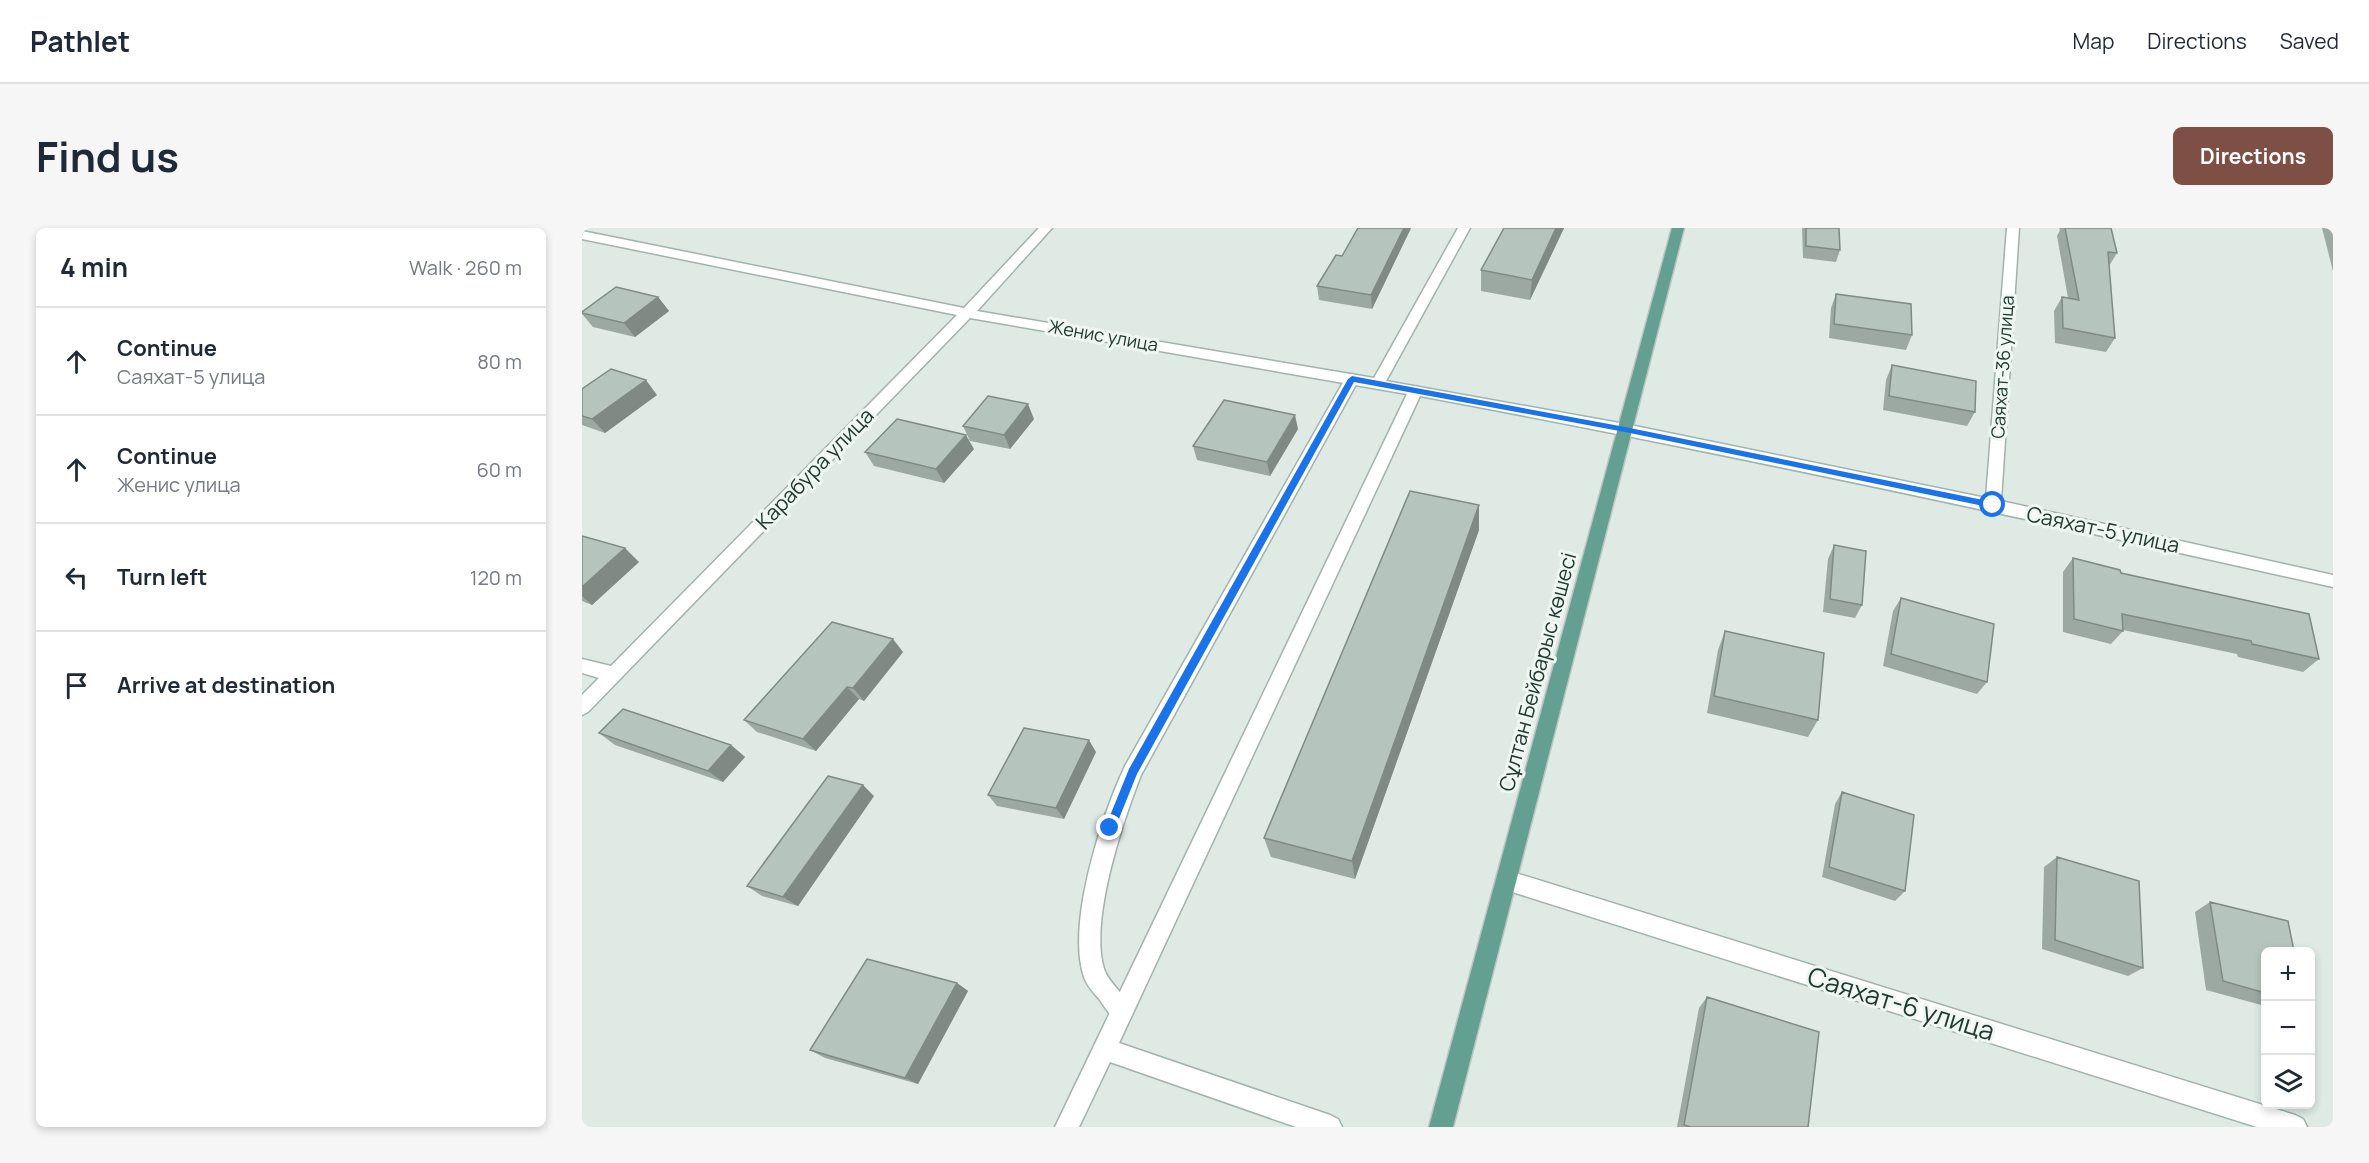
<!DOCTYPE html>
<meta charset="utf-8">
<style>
:root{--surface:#fff;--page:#f6f6f7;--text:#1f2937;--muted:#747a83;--line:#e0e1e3;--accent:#7e4f45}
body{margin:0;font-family:Manrope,sans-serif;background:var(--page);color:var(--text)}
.controls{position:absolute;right:18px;bottom:18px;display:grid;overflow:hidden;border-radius:9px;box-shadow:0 3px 9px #0003}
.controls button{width:54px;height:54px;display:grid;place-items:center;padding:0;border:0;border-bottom:2px solid var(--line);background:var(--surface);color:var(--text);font:30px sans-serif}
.stop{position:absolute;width:18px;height:18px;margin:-14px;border:4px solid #1a73e8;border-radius:50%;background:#fff}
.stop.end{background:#1a73e8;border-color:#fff;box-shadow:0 2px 6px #0008}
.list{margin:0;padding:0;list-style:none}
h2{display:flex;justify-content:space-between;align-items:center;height:78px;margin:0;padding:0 24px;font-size:26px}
h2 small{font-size:20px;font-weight:400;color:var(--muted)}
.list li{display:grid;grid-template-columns:39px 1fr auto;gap:18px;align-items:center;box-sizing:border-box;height:108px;padding:0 24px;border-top:2px solid var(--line)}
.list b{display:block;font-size:22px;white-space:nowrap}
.list p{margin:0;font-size:20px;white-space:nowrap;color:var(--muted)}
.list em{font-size:20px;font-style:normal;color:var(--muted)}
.icon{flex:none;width:33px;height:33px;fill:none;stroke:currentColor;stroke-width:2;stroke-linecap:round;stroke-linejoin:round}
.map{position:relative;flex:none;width:1751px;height:899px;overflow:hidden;border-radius:9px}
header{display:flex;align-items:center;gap:36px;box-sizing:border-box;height:84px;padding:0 30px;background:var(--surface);border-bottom:2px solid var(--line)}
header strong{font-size:28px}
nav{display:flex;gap:33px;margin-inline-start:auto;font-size:21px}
.intro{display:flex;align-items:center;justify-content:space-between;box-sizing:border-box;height:144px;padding:0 36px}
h1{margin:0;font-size:42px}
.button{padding:15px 27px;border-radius:9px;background:var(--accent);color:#fff;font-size:21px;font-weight:700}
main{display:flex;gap:36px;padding:0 36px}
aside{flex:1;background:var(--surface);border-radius:9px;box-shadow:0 3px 9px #0003}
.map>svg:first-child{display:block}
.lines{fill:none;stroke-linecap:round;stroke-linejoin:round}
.lane-casing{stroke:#a2b2ac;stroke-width:3}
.street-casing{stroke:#a2b2ac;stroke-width:3}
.primary-casing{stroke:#bcc4c2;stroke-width:3}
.lane{fill:#fff;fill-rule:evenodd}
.street{fill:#fff;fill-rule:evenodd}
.primary{fill:#64a091;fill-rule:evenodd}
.wall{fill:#9ca9a3}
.shaded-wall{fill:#7f8a85}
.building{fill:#b5c5be;stroke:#7f8a85;stroke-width:1.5}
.route{fill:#1a73e8}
.labels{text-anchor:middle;stroke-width:6;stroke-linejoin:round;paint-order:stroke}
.far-street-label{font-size:18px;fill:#203a33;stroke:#f0f7f3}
.street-label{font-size:21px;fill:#203a33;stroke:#f0f7f3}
.near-street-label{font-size:26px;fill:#203a33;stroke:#f0f7f3}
</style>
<header>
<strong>Pathlet</strong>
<nav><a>Map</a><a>Directions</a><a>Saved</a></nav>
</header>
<div class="intro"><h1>Find us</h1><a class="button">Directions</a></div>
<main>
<aside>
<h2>4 min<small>Walk · 260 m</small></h2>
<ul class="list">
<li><svg class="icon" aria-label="ahead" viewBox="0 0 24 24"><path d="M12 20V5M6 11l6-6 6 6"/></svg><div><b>Continue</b><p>Саяхат-5 улица</p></div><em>80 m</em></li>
<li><svg class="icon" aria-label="ahead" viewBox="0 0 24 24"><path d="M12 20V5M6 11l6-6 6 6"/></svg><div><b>Continue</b><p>Женис улица</p></div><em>60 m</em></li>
<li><svg class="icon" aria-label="left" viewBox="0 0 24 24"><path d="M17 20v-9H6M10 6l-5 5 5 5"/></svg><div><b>Turn left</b></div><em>120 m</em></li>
<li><svg class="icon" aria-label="arrive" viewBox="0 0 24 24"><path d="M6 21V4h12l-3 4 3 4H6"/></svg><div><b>Arrive at destination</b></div></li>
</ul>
</aside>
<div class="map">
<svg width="1751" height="899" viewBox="0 0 1751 899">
<rect width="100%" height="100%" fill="#dfeae5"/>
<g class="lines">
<defs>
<path id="lane" d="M770,146L777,151L559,547C541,593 507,693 522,741C527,756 545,768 551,783L548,791L540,794C529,790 524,781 518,772C512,765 505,758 502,749C484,696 520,587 543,538L763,151Z"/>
<path id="street" d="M457,0H470L395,83L792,150L876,0H888L804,153L1043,196L1404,270L1425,0H1437L1419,273L1751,347V359C1448,291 1144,225 838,168L537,815L748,887L756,891L760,899H714L528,834L497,899H473L825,166L388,90L6,484L0,487V467L17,450L0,445V431L29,438L375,87L0,11V3L382,80Z
M924,642L1713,887L1721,891L1725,899H1675L924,662L917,659L914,652L917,645Z"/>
<path id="primary" d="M1090,0H1102L871,899H847Z"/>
</defs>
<use href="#lane" class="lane-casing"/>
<use href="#street" class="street-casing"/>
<use href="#primary" class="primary-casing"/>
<use href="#lane" class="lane"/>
<use href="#street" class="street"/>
<use href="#primary" class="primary"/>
</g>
<path class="wall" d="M829,0L790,81L737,72L735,58L760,28Z
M982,0L948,72L899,63V42Z
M1220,0H1257L1258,22L1254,34L1221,30Z
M1477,0H1529L1535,25L1527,38L1533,110L1524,124L1473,115L1472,83L1480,69L1486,70L1475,8L1478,2Z
M1740,0H1751V43Z
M1254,66L1330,107L1324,122L1247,110L1249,80Z
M76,69L87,83L53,109L11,99L0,86V84Z
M1310,137L1393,184L1385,198L1301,182L1304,152Z
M0,161L75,167L23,205L0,197Z
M452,191L428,221L388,213L381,198Z
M716,201L688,248L615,232L611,218Z
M392,221L362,255L292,238L283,224Z
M897,302L773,651L689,629L682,610Z
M0,308L57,334L10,377L0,373Z
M1252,317L1280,377L1273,390L1241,384L1246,331Z
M1491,330L1539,345L1737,431L1721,444L1656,429L1655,426L1541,402V403L1529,416L1481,404V344Z
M1319,370L1405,454L1395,466L1301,438L1311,383Z
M1143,403L1236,492L1226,509L1125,485L1136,422Z
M321,424L282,473L277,471L234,523L175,504L162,492Z
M17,505L149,517L163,529L141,554L33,517Z
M514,524L482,591L415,578L406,567Z
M1260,564L1323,663L1313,673L1240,649L1253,576Z
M292,568L216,678L180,668L165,658Z
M1475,629L1561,740L1546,748L1460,721L1462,639Z
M1628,674L1683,723V778L1624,762L1613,684Z
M375,755L386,763L336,856L243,830L228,822Z
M1125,769L1226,899H1095L1117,780Z"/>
<path class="shaded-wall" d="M822,0H829L790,81L789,67Z
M974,0H982L948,72L950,52Z
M76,69L87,83L53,109L42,95Z
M64,152L75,167L23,205L10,191Z
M446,176L452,191L428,221L422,207Z
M713,187L716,201L688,248L685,234Z
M384,207L392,221L362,255L354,241Z
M897,277V302L773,651L770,633Z
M43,320L57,334L10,377L0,368V359Z
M311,411L321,424L282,473L271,460Z
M265,459L277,471L234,523L221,511Z
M507,512L514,524L482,591L474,580Z
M149,517L163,529L141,554L126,543Z
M281,557L292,568L216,678L201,669Z
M375,755L386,763L336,856L323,850Z"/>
<path class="building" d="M776,0H822L789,67L735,58L754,27L760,28Z
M922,0H974L950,52L899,42Z
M1224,0H1257L1258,22L1224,18Z
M1483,0H1529L1535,25L1526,24L1533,110L1481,100L1480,69L1497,72Z
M34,59L76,69L42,95L0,85V84Z
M1254,66L1329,76L1330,107L1252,96Z
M1310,137L1394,153L1393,184L1307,168Z
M29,141L64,152L10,191L0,188V161Z
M406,168L446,176L422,207L381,198Z
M642,172L713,187L685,234L611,218Z
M315,191L384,207L354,241L283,224Z
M828,263L897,277L770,633L682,610Z
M0,308L43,320L0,359Z
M1252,317L1284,323L1280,377L1248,371Z
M1491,330L1538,342L1539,345L1727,386L1737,431L1670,416L1669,413L1540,386L1541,403L1492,391Z
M1319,370L1412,396L1405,454L1309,426Z
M250,394L311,411L271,460L265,459L221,511L162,492Z
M1143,403L1242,425L1236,492L1132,468Z
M41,481L149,517L126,543L17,505Z
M442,500L507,512L474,580L406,567Z
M246,548L281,557L201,669L165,658Z
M1260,564L1332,587L1323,663L1247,639Z
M1475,629L1557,653L1561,740L1473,712Z
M1628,674L1706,693L1712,723H1683V765L1641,753Z
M285,731L375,755L323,850L228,822Z
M1125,769L1237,804L1226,899H1109L1102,897Z"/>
<path class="route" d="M770,148L1043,199L1411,274L1415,277L1411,280L1043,204L772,154L555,546L532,603H525L523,600L547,541L766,151Z"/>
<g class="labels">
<g class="far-street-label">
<text transform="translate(521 108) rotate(10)" y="6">Женис улица</text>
<text transform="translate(1421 139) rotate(-86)" y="6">Саяхат-36 улица</text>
</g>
<g class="street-label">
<text transform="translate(233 241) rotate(-46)" y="7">Карабура улица</text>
<text transform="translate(1521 302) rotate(12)" y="7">Саяхат-5 улица</text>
<text transform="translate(956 444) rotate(-75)" y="7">Сұлтан Бейбарыс көшесі</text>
</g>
<g class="near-street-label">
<text transform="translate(1319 776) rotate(17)" y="9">Саяхат-6 улица</text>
</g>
</g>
</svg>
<div class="controls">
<button>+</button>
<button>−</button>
<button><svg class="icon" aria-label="layers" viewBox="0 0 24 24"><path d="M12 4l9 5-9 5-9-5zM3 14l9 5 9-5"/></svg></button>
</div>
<div class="stop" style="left:1411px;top:277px"></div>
<div class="stop end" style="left:528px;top:600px"></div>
</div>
</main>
